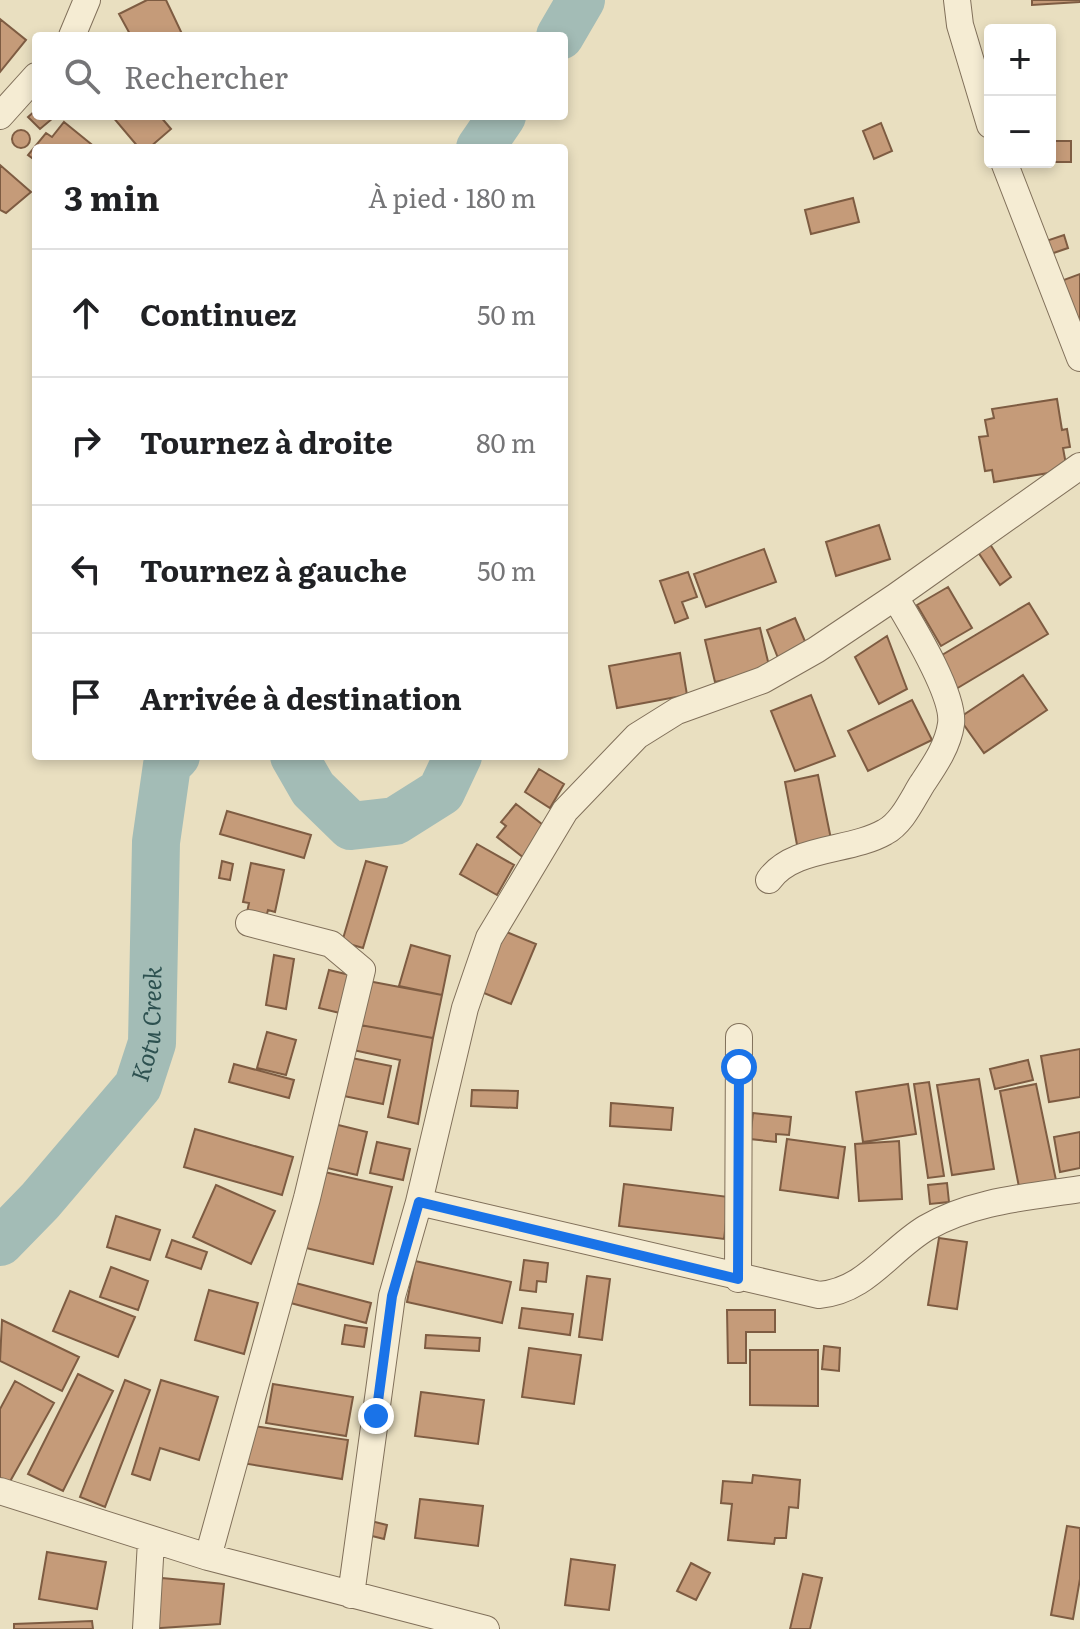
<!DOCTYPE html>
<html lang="fr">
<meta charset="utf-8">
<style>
:root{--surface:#fff;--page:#f2f2f2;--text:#202124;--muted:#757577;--line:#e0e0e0}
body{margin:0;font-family:Literata,serif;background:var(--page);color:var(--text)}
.controls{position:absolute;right:24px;top:24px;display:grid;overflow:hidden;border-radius:8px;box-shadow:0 4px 12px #0003}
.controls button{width:72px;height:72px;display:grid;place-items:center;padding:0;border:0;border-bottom:2px solid var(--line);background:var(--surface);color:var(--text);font:40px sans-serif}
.stop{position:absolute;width:24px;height:24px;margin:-18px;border:6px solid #1a73e8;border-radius:50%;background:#fff}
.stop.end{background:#1a73e8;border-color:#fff;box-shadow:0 2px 8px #0008}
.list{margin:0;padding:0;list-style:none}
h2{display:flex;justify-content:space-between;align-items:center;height:104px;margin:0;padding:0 32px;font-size:34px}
h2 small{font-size:26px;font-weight:400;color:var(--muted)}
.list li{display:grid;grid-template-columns:52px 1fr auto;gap:24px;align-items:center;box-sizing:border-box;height:128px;padding:0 32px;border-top:2px solid var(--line)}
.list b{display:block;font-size:30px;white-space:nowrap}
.list em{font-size:26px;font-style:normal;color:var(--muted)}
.icon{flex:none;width:44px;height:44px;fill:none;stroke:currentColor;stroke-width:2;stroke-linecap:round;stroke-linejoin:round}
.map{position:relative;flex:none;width:1080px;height:1629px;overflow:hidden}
.search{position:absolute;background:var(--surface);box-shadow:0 4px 12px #0003;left:32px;top:32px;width:536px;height:88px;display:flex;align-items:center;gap:20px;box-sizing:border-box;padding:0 28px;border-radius:8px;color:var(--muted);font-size:30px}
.panel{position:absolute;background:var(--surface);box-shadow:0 4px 12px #0003;left:32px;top:144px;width:536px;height:616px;border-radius:8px}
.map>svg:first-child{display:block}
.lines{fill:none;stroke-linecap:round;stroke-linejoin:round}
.river{stroke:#a3bcb6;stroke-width:48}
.building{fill:#c59b79;stroke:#7e5c42;stroke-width:2}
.minor-casing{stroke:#81705a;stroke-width:28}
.minor{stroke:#f5ecd3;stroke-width:26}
.route{stroke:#1a73e8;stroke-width:10}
.labels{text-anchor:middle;stroke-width:7;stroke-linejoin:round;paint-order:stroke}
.water-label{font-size:24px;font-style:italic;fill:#2d5150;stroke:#f2e9cf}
</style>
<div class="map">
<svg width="1080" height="1629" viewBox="0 0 1080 1629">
<rect width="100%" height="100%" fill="#e9dfc0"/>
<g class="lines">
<g class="river">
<path d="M560,36L581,0"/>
<path d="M480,148L502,116"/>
<path d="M294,756L313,789L351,826L395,821L441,792L458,756"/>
<path id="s1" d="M0,1242L40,1201L138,1086L152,1043L156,842L167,765L176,756"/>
</g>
</g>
<path class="building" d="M147,0H166L183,36H131L119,14Z
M1032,0H1080V2L1032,5Z
M0,19L26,40L0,72Z
M36,110V116L53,118L40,129L28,117Z
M112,116H160L171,129L149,148H139Z
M64,122L96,148H36V161L28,155L46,133L52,137Z
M881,123L892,151L874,159L863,131Z
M12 139a9 9 0 1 1 18 0a9 9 0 1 1-18 0Z
M1050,141H1071V162H1017H1050Z
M0,165L31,192L6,213L0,210Z
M853,198L859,222L811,234L805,210Z
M1064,235L1068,248L1045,256L1040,243Z
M1080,274V325L1061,281Z
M1057,399L1062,430L1067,429L1070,447L1063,448L1067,470L994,482L992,470L985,471L979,437L988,436L985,420L994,418L992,409Z
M879,525L890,559L836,576L826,542Z
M988,541L1011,577L1000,585L976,549Z
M764,549L776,582L706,607L694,574Z
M688,572L697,597L682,602L688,618L675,623L660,581Z
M948,587L972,628L941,646L917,605Z
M1029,603L1048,634L956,689L937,658Z
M795,618L807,646L778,658L767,630Z
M760,628L770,670L715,682L705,640Z
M887,636L907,689L879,704L855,657Z
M680,653L687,695L617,708L609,666Z
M1023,675L1047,710L984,753L959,718Z
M811,695L835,756L795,771L771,711Z
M912,700L932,740L868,771L848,731Z
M539,769L564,784L550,808L525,792Z
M818,775L833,849L799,855L785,782Z
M516,804L547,828L524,858L497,837L506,826L501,822Z
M227,811L311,835L304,858L220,834Z
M477,844L514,865L497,895L460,874Z
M222,861L233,864L230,880L219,878Z
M366,861L387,867L363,948L342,942Z
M251,863L284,870L275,912L268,910L265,921L246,917L249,903L243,902Z
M499,929L536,944L511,1004L474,989Z
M411,945L450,956L442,995L399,986Z
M274,955L294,959L286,1009L266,1005Z
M329,970L354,976L344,1014L319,1008Z
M368,981L442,995L433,1038L360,1025Z
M360,1025L433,1038L418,1124L388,1117L400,1060L353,1050Z
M267,1032L296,1040L286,1075L257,1068Z
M1080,1049V1097L1049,1102L1041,1056Z
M342,1056L391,1066L383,1104L334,1094Z
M1028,1060L1033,1080L995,1089L990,1069Z
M234,1064L294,1080L289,1098L229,1082Z
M979,1079L994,1169L952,1175L937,1085Z
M929,1082L944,1176L928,1178L914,1084Z
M908,1084L916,1134L863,1142L856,1092Z
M1036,1084L1057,1185L1020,1192L1000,1091Z
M472,1090L518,1091L517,1108L471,1106Z
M611,1103L673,1108L671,1130L610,1126Z
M753,1113L791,1117L789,1135L776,1134V1142L750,1139Z
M330,1123L367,1132L357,1175L319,1166Z
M195,1129L293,1157L282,1195L184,1167Z
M1080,1132V1168L1060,1172L1054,1137Z
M787,1139L845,1147L838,1198L780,1190Z
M899,1141L902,1199L859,1201L855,1144Z
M377,1142L410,1149L403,1180L370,1173Z
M320,1171L392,1187L373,1264L302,1247Z
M947,1183L949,1202L930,1204L928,1185Z
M624,1184L729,1197L724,1239L619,1226Z
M216,1185L275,1211L251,1264L193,1237Z
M116,1216L160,1230L150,1260L107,1247Z
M939,1238L967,1242L957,1309L928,1305Z
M172,1240L207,1252L201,1269L166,1257Z
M524,1260L548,1263L546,1282L537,1281L536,1292L520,1290Z
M415,1261L511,1282L502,1323L407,1302Z
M111,1267L148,1281L138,1310L100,1297Z
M587,1276L610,1279L602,1340L579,1337Z
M288,1281L371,1303L366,1323L283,1301Z
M209,1290L258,1303L244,1354L195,1340Z
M70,1291L135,1317L118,1357L53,1331Z
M522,1308L573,1314L570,1335L519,1328Z
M727,1310H775V1332H746V1363H728Z
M2,1320L79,1357L62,1391L0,1361Z
M345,1325L367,1328L364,1347L342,1344Z
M426,1335L480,1338L479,1351L425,1348Z
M824,1346L840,1348L839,1371L822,1369Z
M529,1348L581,1355L574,1404L522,1397Z
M750,1350H818V1406L750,1405Z
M78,1374L113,1391L63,1491L28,1474Z
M125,1380L150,1390L105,1507L80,1497Z
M161,1380L218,1397L199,1460L160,1448L150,1480L132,1474Z
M15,1381L54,1403L8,1485L0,1480V1409Z
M273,1384L353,1397L346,1436L266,1423Z
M421,1392L484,1400L478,1444L415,1436Z
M248,1425L348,1440L342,1479L242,1463Z
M753,1475L800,1480L798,1508L789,1507L786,1538H775L774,1544L728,1540L732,1504L721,1503L723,1481L752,1483Z
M420,1499L483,1506L478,1546L415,1538Z
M367,1520L387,1525L384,1539L364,1534Z
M1067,1526L1080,1528V1579L1073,1619L1051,1615Z
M47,1552L106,1562L97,1609L39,1599Z
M571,1559L615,1565L609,1610L565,1605Z
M691,1563L710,1573L696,1600L677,1591Z
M803,1574L822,1578L810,1629H790Z
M162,1578L224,1584L220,1624L146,1629Z
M92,1621L93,1629H14V1624Z"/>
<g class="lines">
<defs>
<path id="minor" d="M957,0L960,25L990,125
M72,36L87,0
M0,116L36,76
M1004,162L1080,358
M769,880C793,846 850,852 885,832C902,823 912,800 922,784C934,766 948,746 951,724C955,695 911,624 895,597L1080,466
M419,1202L819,1295C866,1291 888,1251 926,1228C972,1201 1028,1197 1080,1189
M738,1279L739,1037
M0,1491L208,1557L486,1629
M208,1557L307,1198L362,970L331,944L249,923
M351,1595L392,1296L419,1202L465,1008L489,938L565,811L637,736L677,711L763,680L816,650L895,597
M146,1629L151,1541"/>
</defs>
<use href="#minor" class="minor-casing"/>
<use href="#minor" class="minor"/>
</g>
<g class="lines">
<path class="route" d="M376,1416L392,1296L419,1202L738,1279L739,1067"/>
</g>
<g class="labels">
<g class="water-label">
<text dy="8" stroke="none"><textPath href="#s1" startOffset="272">Kotu Creek</textPath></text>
</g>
</g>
</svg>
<div class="controls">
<button>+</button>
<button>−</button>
</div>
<div class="stop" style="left:739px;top:1067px"></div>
<div class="stop end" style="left:376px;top:1416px"></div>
<div class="search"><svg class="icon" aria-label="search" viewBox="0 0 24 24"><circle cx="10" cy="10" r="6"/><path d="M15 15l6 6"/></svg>Rechercher</div>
<section class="panel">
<h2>3 min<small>À pied · 180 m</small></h2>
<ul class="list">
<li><svg class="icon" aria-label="ahead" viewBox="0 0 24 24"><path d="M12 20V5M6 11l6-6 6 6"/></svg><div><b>Continuez</b></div><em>50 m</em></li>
<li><svg class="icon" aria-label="right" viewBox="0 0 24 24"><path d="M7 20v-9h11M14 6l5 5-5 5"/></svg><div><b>Tournez à droite</b></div><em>80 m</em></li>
<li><svg class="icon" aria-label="left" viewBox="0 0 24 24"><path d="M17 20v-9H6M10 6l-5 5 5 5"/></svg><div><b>Tournez à gauche</b></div><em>50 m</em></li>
<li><svg class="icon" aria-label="arrive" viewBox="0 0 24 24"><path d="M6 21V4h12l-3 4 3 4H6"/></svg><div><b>Arrivée à destination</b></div></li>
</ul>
</section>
</div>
